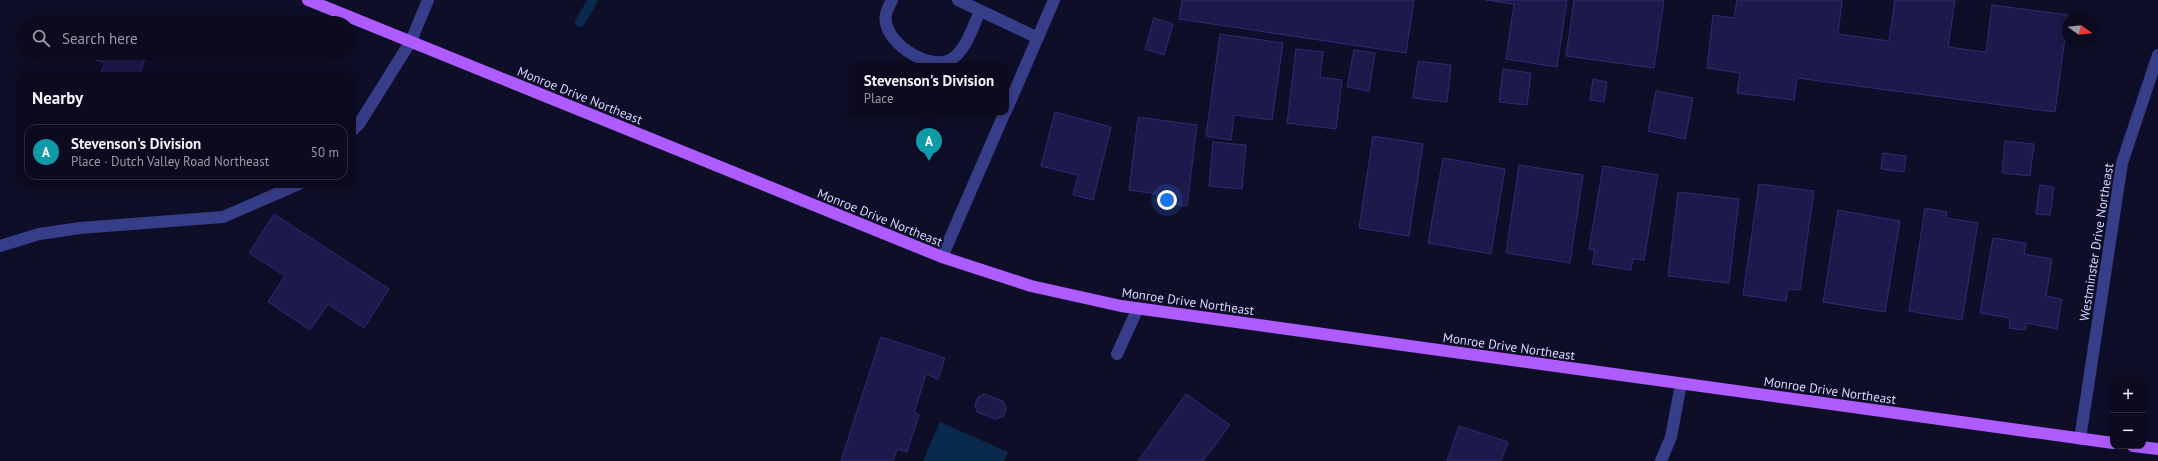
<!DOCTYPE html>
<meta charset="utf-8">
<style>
:root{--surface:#0b0a1e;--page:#141327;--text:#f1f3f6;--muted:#9a9aa4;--line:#2b2b3c;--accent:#01fff9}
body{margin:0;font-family:"PT Sans",sans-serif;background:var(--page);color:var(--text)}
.controls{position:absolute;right:12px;bottom:12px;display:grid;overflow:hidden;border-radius:8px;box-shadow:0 4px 16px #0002}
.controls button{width:36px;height:36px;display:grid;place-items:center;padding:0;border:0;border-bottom:1px solid var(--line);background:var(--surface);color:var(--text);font:20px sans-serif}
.compass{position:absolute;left:2062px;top:12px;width:36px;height:36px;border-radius:50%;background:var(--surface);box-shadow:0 4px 16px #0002;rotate:105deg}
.you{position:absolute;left:1167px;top:200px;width:14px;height:14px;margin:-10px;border:3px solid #fff;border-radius:50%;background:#1a73e8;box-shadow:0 0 0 6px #1a73e833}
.badge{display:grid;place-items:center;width:26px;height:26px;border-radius:50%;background:var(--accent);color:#fff;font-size:13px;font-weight:700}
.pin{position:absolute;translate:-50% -33px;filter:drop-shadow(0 1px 2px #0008)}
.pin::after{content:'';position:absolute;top:21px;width:14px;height:12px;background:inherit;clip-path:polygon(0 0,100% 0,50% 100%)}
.popup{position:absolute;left:849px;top:63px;width:160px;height:52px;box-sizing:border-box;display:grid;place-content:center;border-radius:8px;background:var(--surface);filter:drop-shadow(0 1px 3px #0005);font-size:13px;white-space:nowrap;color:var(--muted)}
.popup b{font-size:15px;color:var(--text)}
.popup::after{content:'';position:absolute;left:50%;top:100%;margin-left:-8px;border:8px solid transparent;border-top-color:var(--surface)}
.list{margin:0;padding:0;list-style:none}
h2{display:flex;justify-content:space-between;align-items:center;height:52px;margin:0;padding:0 16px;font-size:17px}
h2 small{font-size:13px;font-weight:400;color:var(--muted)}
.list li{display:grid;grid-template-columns:26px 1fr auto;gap:12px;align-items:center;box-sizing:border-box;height:56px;margin:0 8px 8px;padding:0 8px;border:1px solid var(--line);border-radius:12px}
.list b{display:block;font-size:15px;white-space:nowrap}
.list p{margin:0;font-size:13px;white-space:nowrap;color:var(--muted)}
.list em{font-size:13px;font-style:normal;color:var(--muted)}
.icon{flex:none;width:22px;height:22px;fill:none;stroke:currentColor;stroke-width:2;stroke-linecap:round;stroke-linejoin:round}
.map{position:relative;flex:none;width:2158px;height:461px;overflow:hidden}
.search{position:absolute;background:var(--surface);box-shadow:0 4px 16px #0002;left:16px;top:16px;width:340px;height:44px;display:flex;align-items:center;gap:10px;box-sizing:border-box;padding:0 14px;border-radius:22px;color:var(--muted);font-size:15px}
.panel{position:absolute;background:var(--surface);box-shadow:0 4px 16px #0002;left:16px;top:72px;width:340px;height:116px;border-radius:12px}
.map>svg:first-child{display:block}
.water{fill:#092a4c}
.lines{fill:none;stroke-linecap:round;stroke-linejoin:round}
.stream{stroke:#092a4c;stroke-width:10}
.building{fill:#1d194a;stroke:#302a77}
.minor{stroke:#373e89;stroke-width:12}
.major{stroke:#ae5cff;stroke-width:12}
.labels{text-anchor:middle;stroke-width:4;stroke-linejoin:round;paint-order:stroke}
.street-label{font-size:13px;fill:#d5d5ff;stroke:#0f0e28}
</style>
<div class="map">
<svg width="2158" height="461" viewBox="0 0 2158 461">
<rect width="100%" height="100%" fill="#0f0e28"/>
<path class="water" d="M940,422L1008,452L1004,461H923Z"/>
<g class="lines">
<path class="stream" d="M580,22L593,0"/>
</g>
<path class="building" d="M1182,0H1414L1406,53L1179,19Z
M1486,0H1567L1557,67L1506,59L1514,4Z
M1574,0H1664L1654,68L1566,56Z
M1737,0H1842L1838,34L1889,41L1895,0H1955L1948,47L1986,52L1992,5L2068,15L2055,112L1797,78L1794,100L1737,93L1740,73L1707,68L1713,15L1734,18Z
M1154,18L1173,24L1164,55L1145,49Z
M64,19L76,23H63Z
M1220,34L1283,43L1272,120L1234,115L1231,140L1206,136Z
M1296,49L1323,52L1320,77L1342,80L1336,129L1287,123Z
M1354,50L1375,53L1369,91L1347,87Z
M76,53H147L139,76H100L105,63Z
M1418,61L1451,65L1447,102L1413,98Z
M1503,69L1531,73L1527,105L1499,102Z
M1593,79L1607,82L1604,102L1590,100Z
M1656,91L1693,98L1685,139L1648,131Z
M1055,112L1111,127L1093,200L1073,195L1078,175L1041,166Z
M1138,117L1197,125L1187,206L1156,202L1157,194L1129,190Z
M1373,136L1423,144L1409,236L1359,228Z
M2005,141L2034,144L2030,176L2002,173Z
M1213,142L1246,145L1242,189L1209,186Z
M1883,153L1906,156L1904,172L1881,169Z
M1443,158L1505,169L1491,254L1428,243Z
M1519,165L1583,175L1570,263L1506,253Z
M1603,166L1658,175L1644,260L1633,259L1631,270L1592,264L1595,250L1589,249Z
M1759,184L1814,191L1800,290L1788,289L1786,301L1743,295Z
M2040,185L2054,187L2050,215L2036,214Z
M1678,192L1739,199L1729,283L1668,276Z
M1925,208L1947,212L1946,218L1978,223L1962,320L1909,311Z
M1838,210L1900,221L1885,312L1823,302Z
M274,214L389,289L364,328L328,304L310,330L268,302L285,276L249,253Z
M1993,238L2026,243L2024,254L2052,259L2046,296L2062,299L2057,329L2026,323L2025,330L2009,328L2010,318L1980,313Z
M881,337L945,358L938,379L926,374L914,413L919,415L907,452L897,449L893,461H841Z
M984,394L1003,401L1006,408L1004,416L995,419L977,412L975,405L978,397Z
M1186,394L1230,425L1203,461H1138Z
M1459,426L1508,442L1501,461H1447Z"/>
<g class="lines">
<path class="minor" d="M892,0C890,4 887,9 886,14C880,41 931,74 953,58C967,48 973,26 980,11
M958,0L1038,38
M1006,111L1054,0
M352,131L359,124L411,41L428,0
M0,246L39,234L80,228L223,217L299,184
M942,257L1005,112
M1117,354L1138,308
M2080,439L2122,163L2158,55
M1661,461L1671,437L1681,384"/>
<path class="major" d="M308,0L942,257L1031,286L1121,306L2113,443
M2133,446L2158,449"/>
</g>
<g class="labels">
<g class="street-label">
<text transform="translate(580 95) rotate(22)" y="5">Monroe Drive Northeast</text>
<text transform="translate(880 217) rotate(22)" y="5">Monroe Drive Northeast</text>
<text transform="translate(2096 242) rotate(-81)" y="5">Westminster Drive Northeast</text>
<text transform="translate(1188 301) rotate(8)" y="5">Monroe Drive Northeast</text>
<text transform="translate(1509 346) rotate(8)" y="5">Monroe Drive Northeast</text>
<text transform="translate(1830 390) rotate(8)" y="5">Monroe Drive Northeast</text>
</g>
</g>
</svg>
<div class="controls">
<button>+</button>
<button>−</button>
</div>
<svg class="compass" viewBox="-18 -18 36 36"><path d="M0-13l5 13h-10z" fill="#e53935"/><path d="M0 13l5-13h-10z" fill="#9a9aa4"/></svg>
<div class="you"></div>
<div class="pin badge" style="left:929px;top:161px;background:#0f9aa8">A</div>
<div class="popup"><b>Stevenson's Division</b>Place</div>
<div class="search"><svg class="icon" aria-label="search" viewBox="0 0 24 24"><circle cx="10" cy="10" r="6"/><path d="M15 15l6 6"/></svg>Search here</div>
<section class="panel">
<h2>Nearby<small></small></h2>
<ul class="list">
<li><span class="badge" style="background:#0f9aa8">A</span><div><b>Stevenson's Division</b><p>Place · Dutch Valley Road Northeast</p></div><em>50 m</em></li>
</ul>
</section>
</div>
